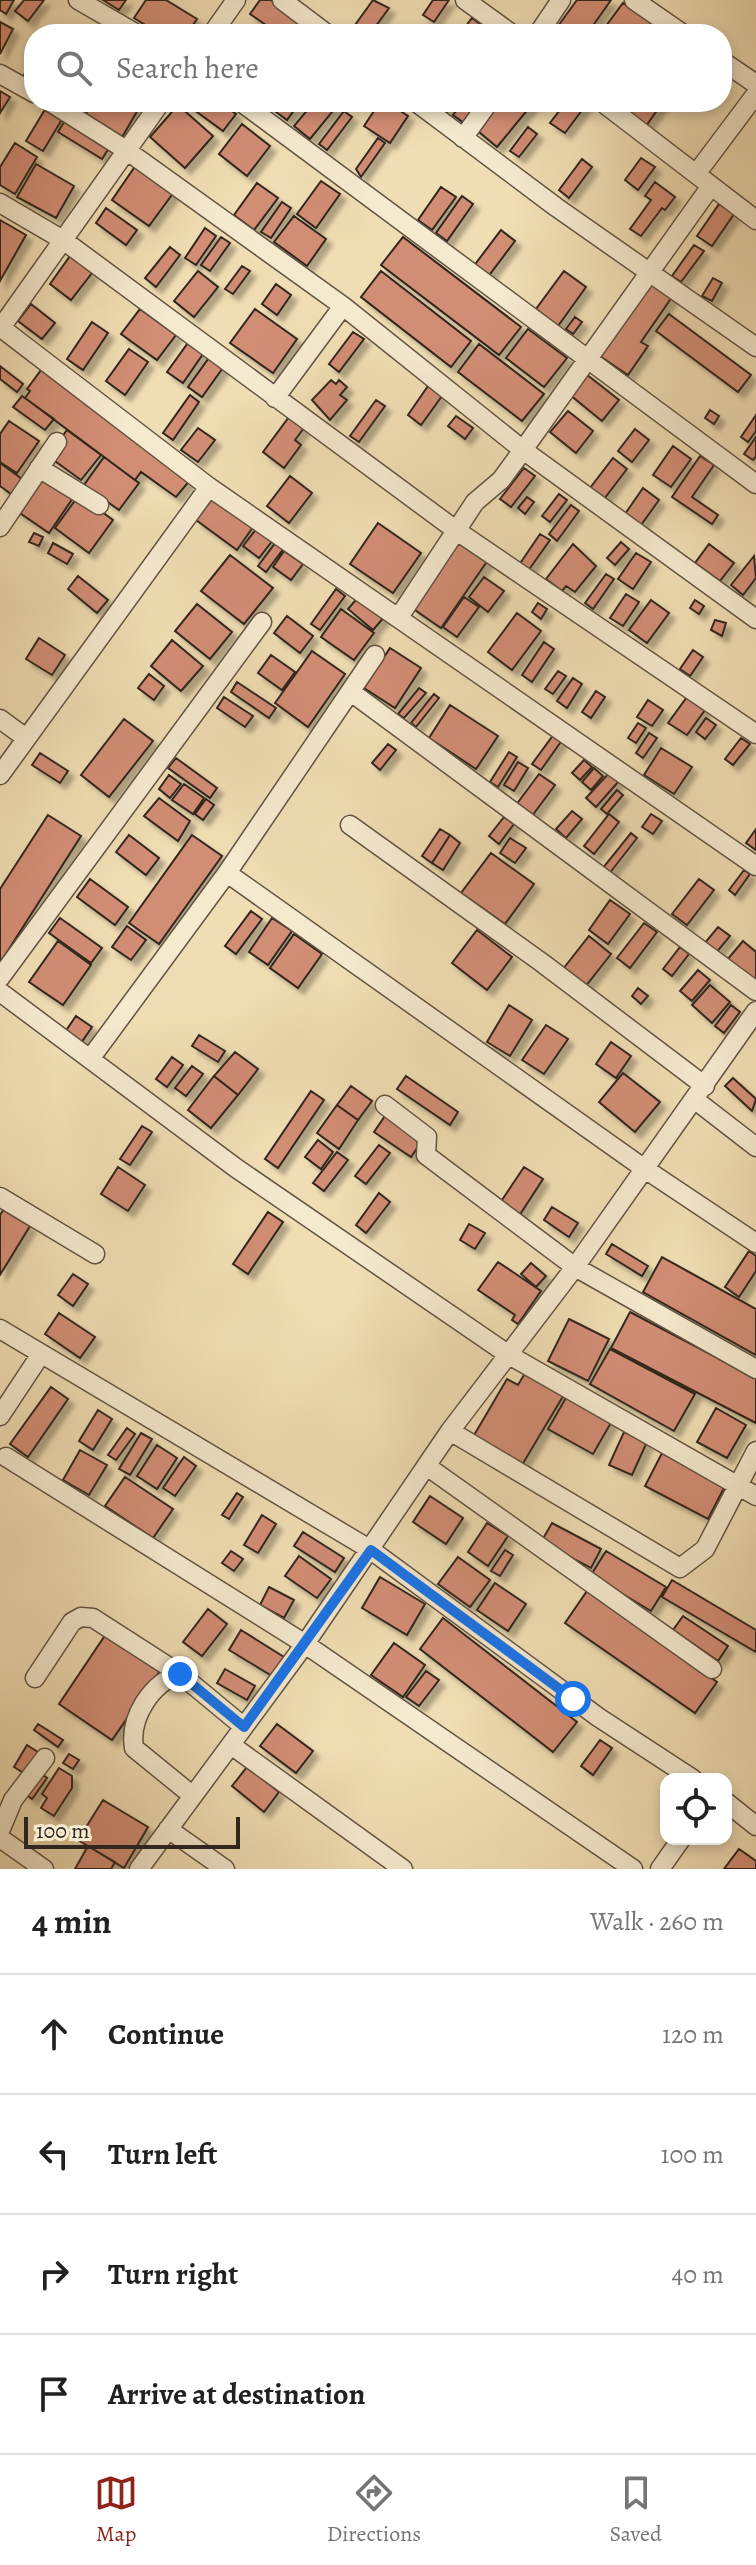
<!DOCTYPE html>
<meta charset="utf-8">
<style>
:root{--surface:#fff;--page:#f6f6f6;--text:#202124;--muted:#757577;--line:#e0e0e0;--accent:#8f2418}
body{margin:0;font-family:Alegreya,serif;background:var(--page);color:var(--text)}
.controls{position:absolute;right:24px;bottom:24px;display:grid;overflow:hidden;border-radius:16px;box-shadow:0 4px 12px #0003}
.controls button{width:72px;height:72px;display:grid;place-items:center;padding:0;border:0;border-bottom:2px solid var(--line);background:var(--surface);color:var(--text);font:40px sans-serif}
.scale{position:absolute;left:24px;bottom:20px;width:216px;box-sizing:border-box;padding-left:8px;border:4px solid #32271f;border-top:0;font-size:22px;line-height:28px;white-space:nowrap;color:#32271f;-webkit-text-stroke:6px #f5e9ce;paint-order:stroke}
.stop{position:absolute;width:24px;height:24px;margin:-18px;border:6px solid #1a73e8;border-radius:50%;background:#fff}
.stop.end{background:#1a73e8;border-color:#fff;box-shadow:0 2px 8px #0008}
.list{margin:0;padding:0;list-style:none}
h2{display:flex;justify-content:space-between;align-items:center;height:104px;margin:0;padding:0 32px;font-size:34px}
h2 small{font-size:26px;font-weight:400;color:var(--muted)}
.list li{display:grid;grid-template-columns:52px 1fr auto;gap:24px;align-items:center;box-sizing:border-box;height:120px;padding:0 32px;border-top:2px solid var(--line)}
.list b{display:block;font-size:30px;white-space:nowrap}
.list em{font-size:26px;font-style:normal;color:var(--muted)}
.icon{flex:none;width:44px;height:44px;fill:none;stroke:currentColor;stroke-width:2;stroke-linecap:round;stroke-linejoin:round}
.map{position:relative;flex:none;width:756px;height:1869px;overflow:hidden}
.search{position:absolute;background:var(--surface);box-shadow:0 4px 12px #0003;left:24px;right:24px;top:24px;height:88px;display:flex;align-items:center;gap:20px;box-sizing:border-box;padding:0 28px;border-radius:32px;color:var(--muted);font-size:30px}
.sheet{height:584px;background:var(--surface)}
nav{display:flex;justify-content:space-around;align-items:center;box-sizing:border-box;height:112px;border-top:2px solid var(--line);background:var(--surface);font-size:22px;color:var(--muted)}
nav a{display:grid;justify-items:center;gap:4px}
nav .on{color:var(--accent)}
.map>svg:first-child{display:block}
.building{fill:#d28d74;stroke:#32271f;stroke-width:2;filter:url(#shadow)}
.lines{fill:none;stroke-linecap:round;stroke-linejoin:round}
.minor-casing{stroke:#625444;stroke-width:21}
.minor{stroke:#f5e9ce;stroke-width:18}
.route{stroke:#1a73e8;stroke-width:10}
</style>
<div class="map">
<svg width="756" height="1869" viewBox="0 0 756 1869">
<defs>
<filter id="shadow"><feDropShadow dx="6" dy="6" stdDeviation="2" flood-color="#0004"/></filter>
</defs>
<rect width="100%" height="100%" fill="#f0ddb3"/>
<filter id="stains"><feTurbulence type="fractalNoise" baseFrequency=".0025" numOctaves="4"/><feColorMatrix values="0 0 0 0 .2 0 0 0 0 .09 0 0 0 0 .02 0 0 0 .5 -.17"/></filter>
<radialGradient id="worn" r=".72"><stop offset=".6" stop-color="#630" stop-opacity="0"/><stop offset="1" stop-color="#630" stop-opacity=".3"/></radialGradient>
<path class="building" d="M0,0H14L6,14L0,10Z
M24,0H44L28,21L15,11Z
M103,0H126L119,10Z
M146,0H166L197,19L187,34H160L134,18Z
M260,0H271L302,22L293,34H279L250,14Z
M373,0L389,8L370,34H353L350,32Z
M433,0H449L434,22L423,15Z
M577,0H611L587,34H569L558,26Z
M623,3L651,23L643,34H600Z
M472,18L492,33L491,34H460Z
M0,22L13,29L0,54Z
M34,57V81L24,75Z
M0,91L10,97L0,113Z
M93,102H130L139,108L121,139L84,117Z
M188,102H220L236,114L223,131L186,104Z
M283,102H300L287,120L276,112Z
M314,102H332L337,106L310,139L294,126Z
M380,102H387L408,116L390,143L364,126Z
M434,102H455L447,112Z
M463,102H479L464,123L453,115Z
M493,102H534L497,147L473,127Z
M566,102H588L565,133L550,123Z
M614,102H663L646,126Z
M178,105L213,136L185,168L150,137Z
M47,106L64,116L43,151L26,141Z
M344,111L352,117L327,150L319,144Z
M64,122L109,148L102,159L58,132Z
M242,124L270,146L247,176L219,154Z
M528,127L537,134L519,157L510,151Z
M378,138L385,143L361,177L356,169Z
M15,143L37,157L15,194L0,185V167Z
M641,158L655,167L638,190L625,180Z
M582,159L592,167L569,198L559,190Z
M36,164L74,186L56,218L17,197Z
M136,165L174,192L149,226L112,200Z
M321,181L340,194L316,228L297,214Z
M655,182L675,197L665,210L662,208L641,236L630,229L651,200L645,196Z
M257,183L278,198L254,230L234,215Z
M441,187L456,197L432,230L418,220Z
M462,196L473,204L447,241L436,233Z
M282,202L291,208L271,238L261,232Z
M719,204L734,214L712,246L697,236Z
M106,208L137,230L126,245L96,223Z
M294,216L326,239L307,266L274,242Z
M0,220L26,235L0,281Z
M205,228L216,236L196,265L185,258Z
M501,230L515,241L487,278L473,267Z
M221,237L230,243L210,271L201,265Z
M403,237L521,327L499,355L381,265Z
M694,245L704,251L681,282L672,276Z
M170,247L180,255L156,287L145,278Z
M70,256L92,273L71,300L50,284Z
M242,266L250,271L233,294L225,289Z
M198,271L218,287L194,317L174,301Z
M381,271L471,341L451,367L361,297Z
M564,271L586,287L558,326L536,309Z
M713,278L722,283L712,301L702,296Z
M648,281L672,297L641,342L648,346L628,375L597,354Z
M276,284L291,295L277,315L262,304Z
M31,304L55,323L42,339L18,321Z
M140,309L176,335L157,360L121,334Z
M255,309L297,339L273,373L230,343Z
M669,314L751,375L738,392L656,331Z
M575,317L582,322L573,334L566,329Z
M92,322L108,333L83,370L67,359Z
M528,329L567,358L544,387L506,358Z
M353,332L364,339L339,372L329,364Z
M190,340L205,351L183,383L167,372Z
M479,344L544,394L522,421L458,372Z
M129,349L148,362L125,395L106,381Z
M211,355L225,365L202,397L188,387Z
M0,366L23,384L17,392L0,379Z
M44,366L191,479L176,497L141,472L135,480L25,398L30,391L27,389Z
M586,374L619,400L602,421L569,394Z
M331,380L336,384L339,380L347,387L340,395L347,400L330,420L312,400Z
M428,386L442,396L421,425L408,415Z
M190,395L199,402L173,440L163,433Z
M22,396L54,419L45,430L13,407Z
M376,400L385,406L359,442L350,436Z
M710,410L719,416L714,424L705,418Z
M568,411L593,431L576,453L550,432Z
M756,415V431L748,442L741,437Z
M456,416L473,428L465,439L448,426Z
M289,417L304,428L295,440L301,445L284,468L263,452Z
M9,421L39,441L17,473L0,462V434Z
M198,428L215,440L198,462L181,450Z
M635,429L649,440L632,462L618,451Z
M67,430L101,455L81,480L48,456Z
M756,437V456L753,460L744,454Z
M673,446L691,459L671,487L653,475Z
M700,456L714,465L692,497L718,515L712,524L672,497Z
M104,457L139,483L119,510L84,485Z
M613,458L627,469L604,499L590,488Z
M0,463L22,479L11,494L0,486Z
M524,468L535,476L511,507L500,499Z
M40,472L75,495L49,533L14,509Z
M290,476L312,493L289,523L267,506Z
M643,488L659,500L641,525L625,514Z
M559,494L567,500L550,522L542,516Z
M79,495L113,520L89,553L55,528Z
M527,497L534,502L525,514L518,508Z
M213,498L253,527L237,550L196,520Z
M571,505L579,511L557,541L549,534Z
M378,523L421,553L393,593L350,564Z
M257,528L273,540L259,558L243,546Z
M34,533L43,537L39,546L29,542Z
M540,534L550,540L528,571L519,565Z
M460,541L488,560L441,628L412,608Z
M276,542L284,548L266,572L258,566Z
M621,542L629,549L615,565L607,558Z
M53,543L73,554L67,564L48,553Z
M573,544L596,566L575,592L566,586L562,591L546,579Z
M709,544L734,563L720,581L695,563Z
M284,551L303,564L291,580L273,567Z
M636,553L651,562L633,589L618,579Z
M230,555L273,588L244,624L201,591Z
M754,556L756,578L743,595L731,585Z
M606,574L614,579L593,609L585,603Z
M78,576L108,600L97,613L68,589Z
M484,577L504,591L488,612L469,597Z
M336,589L345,596L320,630L311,624Z
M626,594L639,602L623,626L610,618Z
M360,595L385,616L373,630L348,609Z
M464,597L479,607L457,637L443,627Z
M651,600L669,613L647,643L629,630Z
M695,600L704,606L699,614L690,608Z
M538,603L547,609L541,619L532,612Z
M197,604L232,632L210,659L175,631Z
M341,609L374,633L354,660L321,637Z
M517,613L541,631L512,670L488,652Z
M287,616L313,636L300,653L274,633Z
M715,620L726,623L722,636L711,630Z
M39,638L65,655L52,675L26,659Z
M172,640L203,666L181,691L151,666Z
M544,642L554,649L532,682L522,675Z
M390,648L421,668L395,708L364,688Z
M693,650L703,657L690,676L680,669Z
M312,651L345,674L308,727L275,703Z
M271,655L295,672L282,690L258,673Z
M558,671L566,676L553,694L545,689Z
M149,674L164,686L154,700L138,688Z
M573,678L582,684L567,708L557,701Z
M237,682L276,708L269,718L231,692Z
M419,688L426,693L404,718L398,714Z
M596,691L605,697L591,718L582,712Z
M434,694L439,698L416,727L411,723Z
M224,697L253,716L245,727L217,708Z
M687,697L705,710L687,735L668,723Z
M648,700L663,710L652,726L637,717Z
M450,705L498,736L476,769L429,738Z
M706,718L716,725L705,739L696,732Z
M124,719L153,741L109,797L81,775Z
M638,723L646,728L636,743L628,738Z
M557,730L565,736L541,770L532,764Z
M649,733L657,738L643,758L636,753Z
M741,738L750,744L733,765L725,759Z
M388,744L396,750L380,770L372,763Z
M661,748L692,767L674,794L644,775Z
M509,752L517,757L498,787L490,782Z
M40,753L68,771L60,783L32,765Z
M176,758L217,788L210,798L168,768Z
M584,760L592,767L580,780L572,773Z
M518,762L528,768L514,791L504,785Z
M594,768L603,776L591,790L582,782Z
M609,773L619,781L596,807L586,798Z
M539,774L555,785L532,816L516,805Z
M169,775L181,784L170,798L159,789Z
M184,784L204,798L193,814L172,800Z
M617,790L623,795L607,814L601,809Z
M159,798L190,821L178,841L144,816Z
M206,799L214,805L203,820L195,814Z
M572,811L582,819L566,838L556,829Z
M609,814L619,822L594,854L584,846Z
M651,814L662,821L653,834L642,827Z
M48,815L81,836L0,963V889Z
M504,817L514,824L499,844L489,836Z
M440,829L450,835L432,863L422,856Z
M756,829V850L746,843Z
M631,833L637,838L609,874L602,869Z
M129,835L159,858L146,875L116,852Z
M192,835L222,856L159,944L129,923Z
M450,835L460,843L443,870L432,863Z
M510,838L526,848L515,863L500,853Z
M491,853L534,884L505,924L461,893Z
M744,870L750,874L735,895L729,890Z
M90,879L128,907L115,925L77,897Z
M699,879L714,890L687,925L672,914Z
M610,900L630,914L608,944L589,930Z
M251,911L262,919L236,954L225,946Z
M60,918L102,948L91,963L49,933Z
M272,918L292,931L268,965L249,952Z
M644,923L657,932L630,968L617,958Z
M127,926L146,940L131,960L112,947Z
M718,927L730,936L716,953L704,944Z
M477,930L512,957L487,990L452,963Z
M294,934L322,954L298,988L270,968Z
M589,936L611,954L585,987L563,969Z
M58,941L91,965L63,1005L29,982Z
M743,941L756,952V986L727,960Z
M680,947L689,954L672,976L663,969Z
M698,970L710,980L692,1001L680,991Z
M710,985L730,1002L712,1023L692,1005Z
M638,988L648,996L641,1004L632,996Z
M509,1005L532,1020L510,1056L487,1042Z
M731,1005L740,1012L724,1033L715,1026Z
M76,1016L92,1027L81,1043L65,1032Z
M546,1025L568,1039L544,1074L522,1060Z
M199,1035L225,1051L218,1062L192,1046Z
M611,1042L631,1056L616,1078L596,1064Z
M235,1052L258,1069L238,1095L214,1076Z
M172,1057L183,1065L167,1087L156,1079Z
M192,1066L203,1074L186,1096L175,1088Z
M623,1073L660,1102L635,1132L599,1102Z
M214,1076L238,1095L211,1128L188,1110Z
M406,1076L458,1112L450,1125L397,1089Z
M733,1078L756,1099L752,1111L725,1086Z
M351,1086L372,1101L358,1120L337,1105Z
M311,1091L324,1100L278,1168L265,1159Z
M337,1105L358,1120L339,1149L317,1133Z
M385,1116L422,1141L411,1157L374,1132Z
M142,1126L152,1132L130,1165L120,1159Z
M318,1140L333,1152L321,1169L305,1157Z
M379,1145L390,1153L366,1184L355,1176Z
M337,1152L348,1160L324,1191L313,1183Z
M118,1167L145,1185L128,1211L101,1194Z
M524,1167L543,1179L519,1216L500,1203Z
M379,1193L390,1202L366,1233L356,1225Z
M552,1207L578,1223L569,1237L544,1220Z
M3,1210L30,1226L0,1275V1215Z
M268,1212L283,1222L248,1274L233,1264Z
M469,1224L485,1233L475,1249L460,1240Z
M612,1244L648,1266L642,1276L606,1254Z
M749,1251L756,1256V1271L739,1297L725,1287Z
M662,1257L756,1309V1355L643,1292Z
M498,1262L541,1291L518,1324L512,1320L515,1315L478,1290Z
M531,1263L546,1276L536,1287L521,1274Z
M73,1274L88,1284L73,1306L58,1295Z
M630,1312L756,1378V1423L611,1348Z
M59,1313L95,1337L80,1358L45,1334Z
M569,1319L609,1339L588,1381L548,1361Z
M610,1349L695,1394L674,1431L590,1384Z
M527,1370L565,1393L522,1465L473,1437L507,1379L518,1385Z
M51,1387L68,1399L28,1457L10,1444Z
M567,1396L612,1421L593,1454L548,1429Z
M716,1408L746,1425L727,1458L697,1442Z
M98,1410L112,1419L93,1450L79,1441Z
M127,1428L135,1434L116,1460L108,1455Z
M624,1432L647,1442L632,1475L609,1465Z
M141,1433L152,1439L130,1475L119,1469Z
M157,1445L177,1458L157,1489L137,1476Z
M80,1450L107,1465L89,1495L63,1480Z
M662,1453L725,1486L708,1519L645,1486Z
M184,1457L196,1466L175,1496L163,1488Z
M125,1477L173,1509L153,1538L105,1506Z
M237,1493L243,1497L229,1519L222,1515Z
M430,1496L463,1518L446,1544L413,1522Z
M262,1515L276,1524L258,1553L244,1545Z
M487,1523L508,1536L488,1566L468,1552Z
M552,1523L601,1549L591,1568L541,1542Z
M303,1532L344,1558L335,1572L294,1546Z
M505,1550L513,1555L500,1576L491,1571Z
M231,1551L243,1559L234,1571L222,1563Z
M606,1551L666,1587L651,1611L591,1575Z
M299,1556L331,1579L317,1598L285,1576Z
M458,1557L490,1580L470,1607L438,1584Z
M380,1577L425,1604L407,1635L362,1608Z
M672,1580L756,1630V1652L662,1597Z
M495,1583L526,1604L508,1631L477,1610Z
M269,1587L294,1600L284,1618L260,1605Z
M587,1591L717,1682L695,1713L565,1623Z
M208,1609L227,1624L202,1656L183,1642Z
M683,1616L728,1646L718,1661L673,1630Z
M443,1618L577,1722L553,1752L420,1649Z
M241,1630L284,1657L272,1676L229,1650Z
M106,1634L160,1671L112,1740L59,1704Z
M394,1643L425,1665L403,1697L371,1675Z
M225,1669L255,1686L247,1700L217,1683Z
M426,1671L439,1680L419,1706L406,1697Z
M38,1724L63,1740L58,1747L34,1730Z
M277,1724L313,1751L296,1773L260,1746Z
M600,1740L612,1748L593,1775L581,1766Z
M27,1745L44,1756L30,1777L14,1767Z
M69,1754L79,1760L73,1769L63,1763Z
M247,1767L279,1792L264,1812L232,1786Z
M59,1768L72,1776V1788L54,1816L41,1808L47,1798L42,1794Z
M38,1771L47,1778L32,1799L23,1792Z
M103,1800L148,1827L124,1868L78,1840Z
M88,1846L115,1862L111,1869H75Z
M739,1849L756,1861V1869H724Z"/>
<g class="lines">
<defs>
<path id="minor" d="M78,0L137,34
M282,0L327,34
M465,0L512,34
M634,0L683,34
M212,34L236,0
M538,34L561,0
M722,61L756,84
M0,74L34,93
M50,102L126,150L343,306L523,450L756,619
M241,102L756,484
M416,102L556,207L756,347
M602,102L756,220
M463,138L489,102
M696,174L756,94
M0,203L63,240L457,531L756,734
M0,327L209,487L756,866
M0,329L161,102
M275,398L343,306
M39,468L99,505
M0,527L57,442
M399,617L475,502L501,480L523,450L711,186
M351,692L756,991
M0,719L26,738
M0,775L209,487
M350,825L541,962L705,1086
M227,873L642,1167L756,1243
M0,978L262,622
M0,992L236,1168L509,1355L756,1496
M90,1059L227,873L375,655
M694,1099L756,1147
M385,1105L427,1137L426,1155L575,1267L756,1369
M0,1197L95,1254
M0,1329L371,1550L598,1717L693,1779
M0,1416L41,1354
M450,1431L680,1568L705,1549L756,1451
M6,1457L305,1644L633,1869
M428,1467L712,1669
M35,1678L72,1622L81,1617L93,1618L180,1674
M231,1745L403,1869
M193,1796L134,1748C129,1718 151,1683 180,1674L244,1727
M726,1802L756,1826
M168,1829L225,1869
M0,1831L13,1800L45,1758
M0,1838L44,1869
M139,1869L305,1644L450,1431L575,1267L756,1011
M660,1869L681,1839"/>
</defs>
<use href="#minor" class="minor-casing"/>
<use href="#minor" class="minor"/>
</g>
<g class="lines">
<path class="route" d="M180,1674L244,1727L371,1550L573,1699"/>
</g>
<rect width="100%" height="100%" filter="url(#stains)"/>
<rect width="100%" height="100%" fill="url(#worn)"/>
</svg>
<div class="controls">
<button><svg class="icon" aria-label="locate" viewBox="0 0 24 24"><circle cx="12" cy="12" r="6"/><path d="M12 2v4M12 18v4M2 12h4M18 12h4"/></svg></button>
</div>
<div class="scale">100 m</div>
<div class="stop" style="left:573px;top:1699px"></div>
<div class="stop end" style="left:180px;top:1674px"></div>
<div class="search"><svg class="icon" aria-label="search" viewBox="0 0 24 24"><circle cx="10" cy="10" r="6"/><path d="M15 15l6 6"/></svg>Search here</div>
</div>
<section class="sheet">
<h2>4 min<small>Walk · 260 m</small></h2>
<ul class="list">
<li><svg class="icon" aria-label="ahead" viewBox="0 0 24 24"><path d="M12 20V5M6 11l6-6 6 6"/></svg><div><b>Continue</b></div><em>120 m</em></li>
<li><svg class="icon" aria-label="left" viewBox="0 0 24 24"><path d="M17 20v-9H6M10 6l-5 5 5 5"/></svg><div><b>Turn left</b></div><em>100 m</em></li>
<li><svg class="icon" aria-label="right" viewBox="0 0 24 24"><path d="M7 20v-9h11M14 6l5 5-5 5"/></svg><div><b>Turn right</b></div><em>40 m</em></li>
<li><svg class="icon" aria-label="arrive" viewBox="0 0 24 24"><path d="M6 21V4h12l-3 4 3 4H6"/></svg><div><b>Arrive at destination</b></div></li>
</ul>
</section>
<nav>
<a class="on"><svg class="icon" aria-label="map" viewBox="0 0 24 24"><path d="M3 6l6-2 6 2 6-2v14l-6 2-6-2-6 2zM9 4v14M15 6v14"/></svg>Map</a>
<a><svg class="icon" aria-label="directions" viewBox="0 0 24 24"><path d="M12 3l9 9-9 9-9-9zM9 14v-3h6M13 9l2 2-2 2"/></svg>Directions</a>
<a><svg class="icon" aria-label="saved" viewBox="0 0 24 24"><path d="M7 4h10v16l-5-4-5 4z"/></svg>Saved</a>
</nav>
